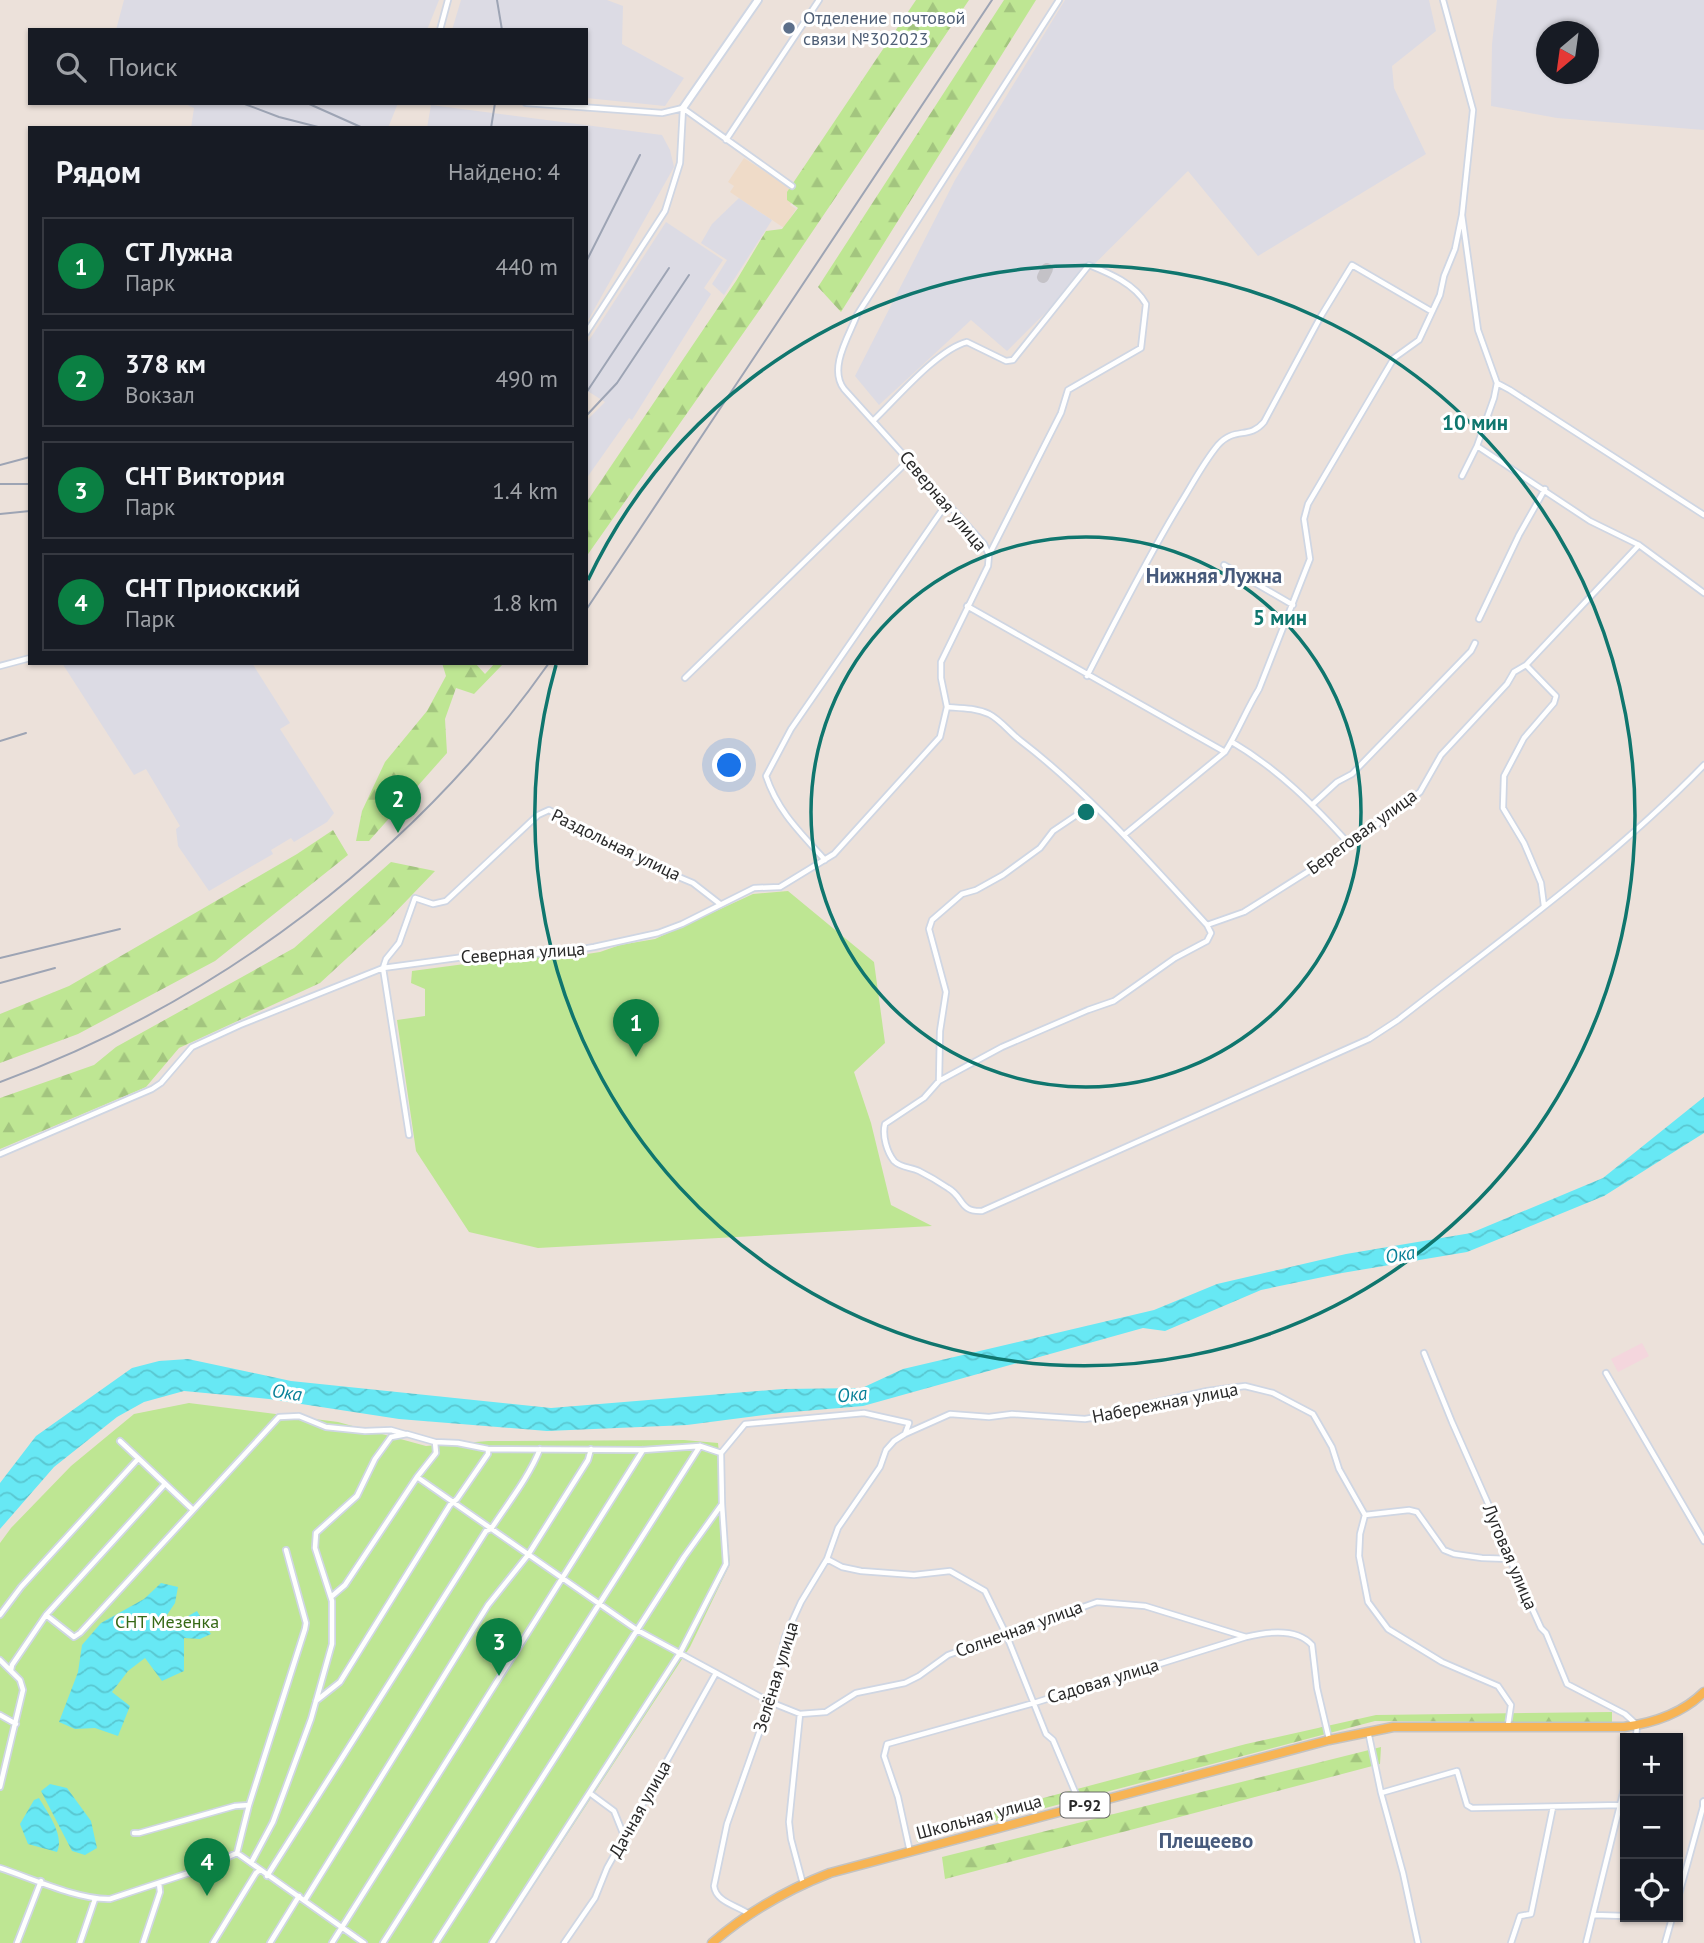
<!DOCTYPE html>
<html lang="ru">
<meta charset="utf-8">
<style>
:root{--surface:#171b24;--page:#242831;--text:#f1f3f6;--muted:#9ea1a6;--line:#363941;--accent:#0b8043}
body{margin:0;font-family:"PT Sans",sans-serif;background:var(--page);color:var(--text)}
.controls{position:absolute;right:21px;bottom:21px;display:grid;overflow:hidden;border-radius:0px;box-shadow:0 2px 5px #0004}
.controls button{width:63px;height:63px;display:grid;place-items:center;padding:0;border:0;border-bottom:2px solid var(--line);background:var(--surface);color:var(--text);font:35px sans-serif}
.compass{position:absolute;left:1536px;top:21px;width:63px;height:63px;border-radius:50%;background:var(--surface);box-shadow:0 2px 5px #0004;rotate:209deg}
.you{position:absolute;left:730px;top:766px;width:24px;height:24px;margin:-18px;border:5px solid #fff;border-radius:50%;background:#1a73e8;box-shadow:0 0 0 10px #1a73e833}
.badge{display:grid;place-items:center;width:46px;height:46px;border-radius:50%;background:var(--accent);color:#fff;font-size:23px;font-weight:700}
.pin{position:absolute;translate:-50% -58px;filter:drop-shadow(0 2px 4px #0008)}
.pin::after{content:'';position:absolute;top:37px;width:24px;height:21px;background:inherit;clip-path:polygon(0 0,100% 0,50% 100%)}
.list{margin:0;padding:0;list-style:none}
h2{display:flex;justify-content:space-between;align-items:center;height:91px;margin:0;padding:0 28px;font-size:30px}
h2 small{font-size:23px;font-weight:400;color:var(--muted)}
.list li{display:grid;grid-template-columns:46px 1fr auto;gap:21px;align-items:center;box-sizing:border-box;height:98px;margin:0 14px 14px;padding:0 14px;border:2px solid var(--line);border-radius:0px}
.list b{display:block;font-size:26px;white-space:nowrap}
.list p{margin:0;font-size:23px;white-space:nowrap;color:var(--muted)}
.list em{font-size:23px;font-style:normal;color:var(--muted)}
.icon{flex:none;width:38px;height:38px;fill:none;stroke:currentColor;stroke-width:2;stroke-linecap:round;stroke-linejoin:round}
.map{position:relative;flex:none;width:1704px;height:1943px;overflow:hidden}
.search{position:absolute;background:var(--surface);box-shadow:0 2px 5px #0004;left:28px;top:28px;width:560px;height:77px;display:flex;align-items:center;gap:18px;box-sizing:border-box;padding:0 24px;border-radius:0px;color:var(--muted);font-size:26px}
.panel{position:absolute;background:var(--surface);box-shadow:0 2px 5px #0004;left:28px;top:126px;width:560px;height:539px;border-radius:0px}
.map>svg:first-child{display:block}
.industrial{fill:#dcdbe4;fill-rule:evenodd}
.education{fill:#efdbc8}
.medical{fill:#f4d6dd}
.forest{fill:url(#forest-firs)}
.garden{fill:#bee693}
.water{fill:url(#water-waves)}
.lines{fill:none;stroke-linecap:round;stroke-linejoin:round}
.taxiway{stroke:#c4c2c7;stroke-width:12}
.minor-casing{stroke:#cfd6e3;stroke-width:8}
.tertiary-casing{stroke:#cfd6e3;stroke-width:10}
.primary-casing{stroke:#c3c3c3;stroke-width:11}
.minor{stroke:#fff;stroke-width:4.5}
.tertiary{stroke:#fff;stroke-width:6}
.primary{stroke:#f7b454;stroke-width:8}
.rail{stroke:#9da4b4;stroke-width:2}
.ring{fill:none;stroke:#0f766e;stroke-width:3.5}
.service-dot{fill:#5c6f8a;stroke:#fff;stroke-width:2.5}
.labels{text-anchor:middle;stroke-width:6;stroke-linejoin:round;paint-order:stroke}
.shield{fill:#fff;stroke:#696969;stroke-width:2}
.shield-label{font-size:16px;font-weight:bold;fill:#292929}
.service-label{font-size:18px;fill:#4e5e75;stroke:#fff;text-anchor:start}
.street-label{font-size:18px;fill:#292929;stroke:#fff}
.park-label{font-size:18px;fill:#366916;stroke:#fff}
.water-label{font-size:19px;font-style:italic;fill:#088098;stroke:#fff}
.quarter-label{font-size:21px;font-weight:bold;fill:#475a7b;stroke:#fff}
.centre{fill:#0f766e;stroke:#fff;stroke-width:3.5}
.ring-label{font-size:21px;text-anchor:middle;font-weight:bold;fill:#0f766e;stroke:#fff;stroke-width:6;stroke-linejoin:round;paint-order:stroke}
</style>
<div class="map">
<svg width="1704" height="1943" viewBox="0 0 1704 1943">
<defs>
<pattern id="forest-firs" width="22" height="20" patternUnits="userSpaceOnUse" patternTransform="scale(1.75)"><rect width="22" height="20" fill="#bee693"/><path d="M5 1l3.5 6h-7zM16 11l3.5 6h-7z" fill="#a3c57f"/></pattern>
<pattern id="water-waves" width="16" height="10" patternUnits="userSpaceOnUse" patternTransform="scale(1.75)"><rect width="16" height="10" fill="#67e8f4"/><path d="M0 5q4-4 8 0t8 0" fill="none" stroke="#59c7d1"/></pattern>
</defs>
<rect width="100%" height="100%" fill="#ece1da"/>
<path class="industrial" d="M124,0H439L427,30H116Z
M461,0H607L623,6L622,44L684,78L665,106L586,98V30H452Z
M1065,0H1429L1436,31L1392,66L1394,88L1426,154L1258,256L1188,171L1007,351L971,320L879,405L855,376L955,180Z
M1497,0H1704V130L1557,118L1491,106L1492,44ZM1546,32H1588V74H1546Z
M183,103H398L388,128H191L194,108Z
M431,105L662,135L670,150L674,167L586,324V128H427Z
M739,198L772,220L724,295L712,284L727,260L701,243L712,224Z
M666,222L723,260L704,288L711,294L632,420L629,418L586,479V421L605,402L586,390V345Z
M62,663H252L290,723L280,729L334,813L327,822L294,842L291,838L271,850L273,854L209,891L178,846L176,829L180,826L146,769L134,775Z"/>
<path class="education" d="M744,158L798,193L790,205L796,209L784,228L730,192L734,186L728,182Z"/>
<path class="medical" d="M1642,1343L1649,1356L1618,1372L1611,1359Z"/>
<path class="forest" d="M916,0H969L756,315L586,557V503L736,281L766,231L782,229L798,208L787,200V192Z
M1004,0H1036L841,312L818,287Z
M442,663H475L485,674L495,663H504L474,694L456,688L445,719L447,753L369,841H356L362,811L385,762L427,711L446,676Z
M333,830L348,855L215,961L78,1034L0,1063V1014L69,986L297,854Z
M391,862L435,871L385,923L320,983L179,1048L146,1087L0,1149V1098L94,1065L116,1047L294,948Z
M1612,1712V1723L1375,1721L917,1842L916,1832L1246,1744L1376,1715Z
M1381,1747L1380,1764L945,1879L942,1857Z"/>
<path class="garden" d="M788,891L874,962L885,1043L854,1072L871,1123L891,1205L932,1226L538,1248L469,1232L416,1151L397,1020L425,1016V989L411,983L412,971L518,957H568L600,952L620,945L655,939L753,894Z
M189,1403L338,1422L426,1446L488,1441L684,1440L718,1443L730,1564L690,1647L496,1943H0V1543L11,1528L71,1466L134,1414Z"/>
<path class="water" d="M1704,1097V1133L1604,1196L1467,1252L1342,1273L1261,1290L1165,1331L1143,1328L863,1406L780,1413L687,1425L547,1431L399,1419L269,1399L184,1391L144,1402L117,1417L54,1467L0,1529V1483L36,1436L132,1368L159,1361L188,1359L291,1381L551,1408L783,1389L862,1388L903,1369L1154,1310L1217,1284L1346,1254L1471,1233L1603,1178Z
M161,1583L178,1587L175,1603L161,1624L169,1627L197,1611L211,1634L200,1639L184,1638V1671L162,1681L145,1658L128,1671L112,1692L130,1706L118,1736L95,1728L75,1729L59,1722L78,1672L82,1645L101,1623L144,1599Z
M50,1784L67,1788L91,1821L97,1848L85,1855L72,1851L41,1791Z
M39,1798C47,1812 65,1835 57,1852L28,1844L20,1824L34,1800Z"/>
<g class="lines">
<path class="taxiway" d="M1043,277L1047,269"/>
<defs>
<path id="minor" d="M1443,0L1473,110L1462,215L1478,330L1497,383L1494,398L1477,446L1462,476
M440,30L448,0
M526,103L662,113L683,108
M684,109L792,186
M726,140L819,0
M586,333L665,211L680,163L683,108
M1497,383L1510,390L1704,515
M874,420C896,399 938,349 967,342L1006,361L1013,360L1089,265C1109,273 1135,284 1146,304L1141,348L1068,390L1061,413L989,555
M1477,446L1590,521L1639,545L1704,593
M1224,565L1293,605
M967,606L1225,752
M1479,619L1519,535L1545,489
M1526,665L1639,545
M0,666L30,658
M1087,676C1117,618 1146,560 1180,504C1192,485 1203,463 1218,445C1235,426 1249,440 1264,422L1321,316L1352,265L1431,311
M685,678L909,460
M947,707C961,708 976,708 989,714C1001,720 1010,733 1021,741C1090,794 1148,861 1207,925L1211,933L1207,941L1175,958L1114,1001L1088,1010L1002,1047L939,1081L924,1098L885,1124C882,1136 887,1152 894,1161C901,1168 911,1167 919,1171C929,1176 939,1182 948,1188C964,1197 959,1212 982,1211L1369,1039L1398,1020C1503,938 1611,861 1704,765
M1232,742C1278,769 1314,805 1350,845
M1313,804L1337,782L1352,774L1471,651L1475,643
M1124,835L1225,752C1238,732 1246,710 1259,689L1310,559L1304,519L1308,504L1394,358L1419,340L1440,295L1444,276L1455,249L1462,215
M825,860C801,833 778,812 766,776L791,729L947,503
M1207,925L1244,912L1350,845L1420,792L1441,755L1507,684L1514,672L1526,665L1556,696L1554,703L1524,738L1504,776L1503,808L1524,843L1541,883L1544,906
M939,1081L940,1031L946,992L929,929L932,920L962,894L976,890L1003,875L1040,848L1053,831L1093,804
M409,1135L383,968L386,959L399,943L415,898L433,904L446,901L538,815L549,810L650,865L693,883L720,904
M0,1154L152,1089L161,1083L192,1047L240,1025L383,968L479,955L559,953L594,947L658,933L682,924L754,888L780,887L834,854L940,737L947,707L941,678V662L988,566L989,555L984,544L844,389C828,368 849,336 857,315L1059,0
M1424,1353L1452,1422L1494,1517L1498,1533L1541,1628L1546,1633L1567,1684L1625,1714L1637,1725L1636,1738
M1606,1373L1704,1541
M905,1434L950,1414L989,1417L1012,1414L1085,1419L1121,1413L1131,1408L1207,1391L1245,1386L1273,1393L1313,1414L1332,1447L1339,1469L1365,1515L1360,1534L1359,1556L1368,1602L1388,1629L1442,1662L1498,1686L1511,1705L1508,1725
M120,1441L192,1509
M417,1477L637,1630L770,1702L800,1714L826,1712L856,1693L905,1683L919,1676L948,1655L1097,1602L1145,1606L1246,1637
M1365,1515L1409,1510L1417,1512L1444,1550L1454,1554L1482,1558L1510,1559
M827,1559L842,1567L861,1571L914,1575L950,1571L985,1591L1006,1634L1046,1734L1053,1740L1081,1806
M331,1597L345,1585L417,1477L436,1453L435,1442L458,1443L488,1449L643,1450L700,1446L721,1453
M0,1615L21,1587L138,1459
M46,1615L74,1637L80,1633L279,1417L299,1416L326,1427L365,1431L391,1430L405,1434
M0,1660L20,1680L23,1690L0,1787
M11,1670L12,1665L46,1615L165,1484
M316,1701L340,1682L450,1505L457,1499L488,1454V1449
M800,1714L789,1822L791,1839L803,1884
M0,1715L16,1724
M1368,1731L1381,1793L1457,1771L1467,1805L1472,1808L1621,1805
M1381,1793L1403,1873L1418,1943
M591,1794L614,1811L624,1836
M134,1833H139L235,1806L249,1805
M910,1852L898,1797L884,1756L887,1744L1034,1703L1246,1637C1266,1632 1296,1627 1312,1645L1317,1688L1329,1739
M237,1853L249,1805L305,1629L306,1623L286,1550
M251,1863L273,1822L311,1719L332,1644V1601L315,1548L316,1533L357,1496L375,1459L391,1437L407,1434L435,1442
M0,1868C31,1878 78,1900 110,1899L201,1869L237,1853L364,1943
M267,1876L486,1531L491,1529C508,1503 529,1477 540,1449
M1678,1898L1703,1807
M305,1900L488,1605L528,1555L588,1460L591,1449
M1594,1915L1625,1916
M1644,1917L1672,1918
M17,1943L41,1881
M80,1943L95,1899
M143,1943L160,1892L159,1883
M213,1943L256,1873L260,1870
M270,1943L299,1896
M332,1943L643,1450
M383,1943L700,1446
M436,1943L684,1557L722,1504
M492,1943L680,1653L726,1564L722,1504L721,1453L745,1424L864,1413L909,1423L905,1434L894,1441L886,1450L880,1467L838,1528L827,1559L801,1602L785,1637L770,1702L727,1824L714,1886C716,1902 736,1905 749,1914
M564,1943L595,1898L607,1868L716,1673
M1511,1943L1520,1916L1531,1914L1553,1807
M1586,1943L1625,1785
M1665,1943L1672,1918"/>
<path id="tertiary" d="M683,108L758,0
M1704,1802V1808"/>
<path id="primary" d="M712,1943C748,1912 786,1890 830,1873L1329,1740L1393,1727H1624C1654,1723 1682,1714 1704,1692"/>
</defs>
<use href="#minor" class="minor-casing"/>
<use href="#tertiary" class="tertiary-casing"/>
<use href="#primary" class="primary-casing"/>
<use href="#minor" class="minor"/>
<use href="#tertiary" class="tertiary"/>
<use href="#primary" class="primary"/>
<path class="rail" d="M497,0L502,30
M242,103L279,117L322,128
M307,103L363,128
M491,128L495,103
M586,262L640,155
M586,393L669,268
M586,416L617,383L689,275
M0,465L30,457
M0,484H30
M0,514L30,511
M586,610L992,0
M0,741L26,733
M0,958L120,929
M0,983L55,968
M0,1082C218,1002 415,853 549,663"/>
</g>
<g class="ring">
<circle cx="1086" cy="812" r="275"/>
<path d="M588 580A550 550 0 1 1 556 665"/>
</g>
<circle class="service-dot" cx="789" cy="28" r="7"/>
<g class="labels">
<rect class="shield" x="1060.5" y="1792.5" width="49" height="25" rx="5"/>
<g class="shield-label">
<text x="1085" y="1811">Р-92</text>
</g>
<g class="service-label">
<text x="803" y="24">Отделение почтовой<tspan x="803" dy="21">связи №302023</tspan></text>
</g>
<g class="street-label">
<text transform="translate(943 501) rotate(50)" y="6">Северная улица</text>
<text transform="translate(1362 832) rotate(-36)" y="6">Береговая улица</text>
<text transform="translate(616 845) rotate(26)" y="6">Раздольная улица</text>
<text transform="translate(523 953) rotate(-4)" y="6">Северная улица</text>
<text transform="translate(1165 1403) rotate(-11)" y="6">Набережная улица</text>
<text transform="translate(1510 1557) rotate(67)" y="6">Луговая улица</text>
<text transform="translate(1019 1629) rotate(-20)" y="6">Солнечная улица</text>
<text transform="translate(776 1677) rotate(-73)" y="6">Зелёная улица</text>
<text transform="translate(1103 1681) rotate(-17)" y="6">Садовая улица</text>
<text transform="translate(640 1809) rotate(-61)" y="6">Дачная улица</text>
<text transform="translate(979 1817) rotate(-15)" y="6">Школьная улица</text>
</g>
<g class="park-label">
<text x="167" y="1628">СНТ Мезенка</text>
</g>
<g class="water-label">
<text transform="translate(1400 1254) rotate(-10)" y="7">Ока</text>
<text transform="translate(287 1392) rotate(8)" y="7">Ока</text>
<text transform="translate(852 1394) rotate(-6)" y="7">Ока</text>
</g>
<g class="quarter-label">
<text x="1214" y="583">Нижняя Лужна</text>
<text x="1206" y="1848">Плещеево</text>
</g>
</g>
<circle cx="1086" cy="812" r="10" class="centre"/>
<g class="ring-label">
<text x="1475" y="430">10 мин</text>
<text x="1280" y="625">5 мин</text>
</g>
</svg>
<div class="controls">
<button>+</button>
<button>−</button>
<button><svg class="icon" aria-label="locate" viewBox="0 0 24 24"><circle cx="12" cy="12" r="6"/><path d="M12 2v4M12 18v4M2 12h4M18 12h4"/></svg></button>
</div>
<svg class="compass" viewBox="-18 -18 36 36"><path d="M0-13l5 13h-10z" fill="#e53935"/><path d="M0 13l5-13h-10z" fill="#9ea1a6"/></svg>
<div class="you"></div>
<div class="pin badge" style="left:636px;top:1057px">1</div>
<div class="pin badge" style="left:398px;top:833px">2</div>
<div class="pin badge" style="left:499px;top:1676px">3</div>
<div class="pin badge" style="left:207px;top:1896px">4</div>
<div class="search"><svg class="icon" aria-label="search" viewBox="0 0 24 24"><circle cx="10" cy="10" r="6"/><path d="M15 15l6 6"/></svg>Поиск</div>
<section class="panel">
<h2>Рядом<small>Найдено: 4</small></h2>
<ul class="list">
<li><span class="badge">1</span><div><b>СТ Лужна</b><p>Парк</p></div><em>440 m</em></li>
<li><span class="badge">2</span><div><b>378 км</b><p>Вокзал</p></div><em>490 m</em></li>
<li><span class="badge">3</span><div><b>СНТ Виктория</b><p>Парк</p></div><em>1.4 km</em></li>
<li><span class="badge">4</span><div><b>СНТ Приокский</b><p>Парк</p></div><em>1.8 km</em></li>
</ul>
</section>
</div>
